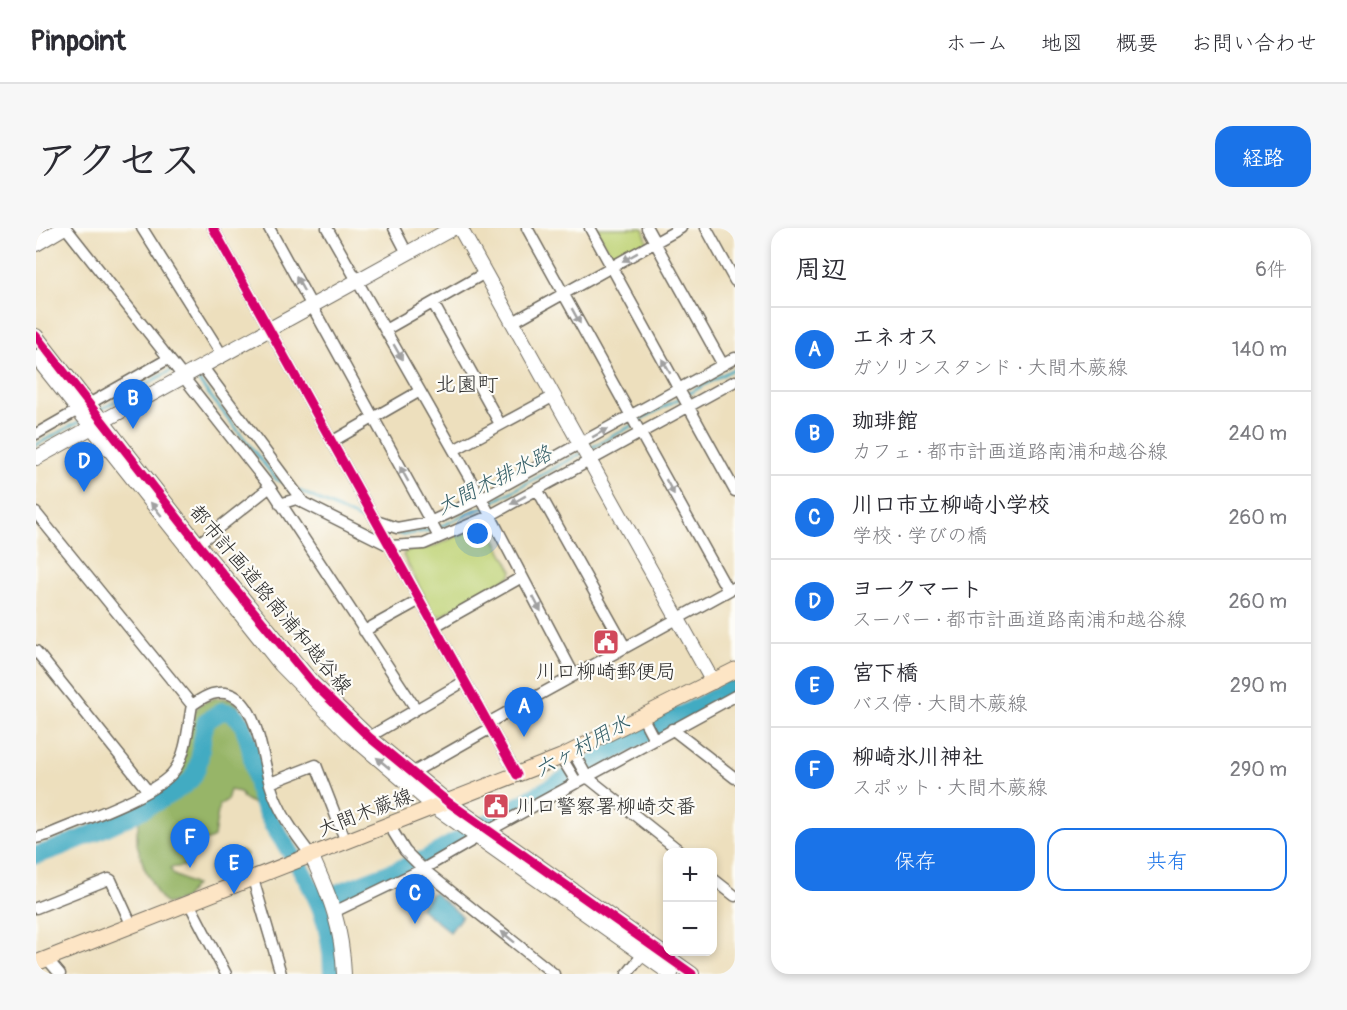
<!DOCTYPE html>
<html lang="ja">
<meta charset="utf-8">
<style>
:root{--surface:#fff;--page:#f7f7f7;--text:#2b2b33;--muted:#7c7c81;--line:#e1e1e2;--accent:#1a73e8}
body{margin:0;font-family:Pangolin,"Klee One",sans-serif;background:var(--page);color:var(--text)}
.controls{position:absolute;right:18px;bottom:18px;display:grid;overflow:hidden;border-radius:12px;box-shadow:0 3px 9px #0003}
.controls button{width:54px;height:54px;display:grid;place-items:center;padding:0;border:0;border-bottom:2px solid var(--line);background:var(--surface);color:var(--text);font:30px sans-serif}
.you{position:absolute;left:442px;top:306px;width:21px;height:21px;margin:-15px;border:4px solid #fff;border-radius:50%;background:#1a73e8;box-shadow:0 0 0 9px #1a73e833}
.badge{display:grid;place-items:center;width:39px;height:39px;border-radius:50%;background:var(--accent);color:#fff;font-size:20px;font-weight:700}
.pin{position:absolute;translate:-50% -50px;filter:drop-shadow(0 2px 3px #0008)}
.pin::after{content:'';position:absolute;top:32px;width:21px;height:18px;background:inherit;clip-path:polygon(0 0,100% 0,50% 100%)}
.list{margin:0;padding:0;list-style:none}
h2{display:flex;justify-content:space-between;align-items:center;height:78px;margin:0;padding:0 24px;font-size:26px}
h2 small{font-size:20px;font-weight:400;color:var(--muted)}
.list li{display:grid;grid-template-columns:39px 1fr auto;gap:18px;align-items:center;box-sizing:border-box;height:84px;padding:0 24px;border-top:2px solid var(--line)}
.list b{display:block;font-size:22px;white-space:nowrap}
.list p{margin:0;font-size:20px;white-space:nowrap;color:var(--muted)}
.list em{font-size:20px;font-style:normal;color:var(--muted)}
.actions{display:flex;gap:12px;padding:18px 24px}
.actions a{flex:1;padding:14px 0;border:2px solid var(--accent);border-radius:18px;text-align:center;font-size:21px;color:var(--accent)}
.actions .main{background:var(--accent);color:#fff}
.map{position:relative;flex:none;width:699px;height:746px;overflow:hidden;border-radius:18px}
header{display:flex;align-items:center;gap:36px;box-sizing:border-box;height:84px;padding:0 30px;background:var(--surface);border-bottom:2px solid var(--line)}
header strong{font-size:28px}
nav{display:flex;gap:33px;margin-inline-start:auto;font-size:21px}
.intro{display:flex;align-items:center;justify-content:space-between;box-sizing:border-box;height:144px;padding:0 36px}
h1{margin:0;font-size:42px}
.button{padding:15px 27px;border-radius:18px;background:var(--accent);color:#fff;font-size:21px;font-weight:700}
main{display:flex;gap:36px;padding:0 36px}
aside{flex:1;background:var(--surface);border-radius:18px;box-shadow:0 3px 9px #0003}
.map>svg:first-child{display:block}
.green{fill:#bfd377;stroke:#757f51;stroke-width:1.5}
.forest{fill:#97b568;stroke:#61704a;stroke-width:1.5}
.water{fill:#42abc2;stroke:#366b76;stroke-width:1.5}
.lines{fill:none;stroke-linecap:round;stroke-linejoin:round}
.stream{stroke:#42abc2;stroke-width:3}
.river{stroke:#42abc2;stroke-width:18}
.minor-casing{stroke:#6f6a5e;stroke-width:13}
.tertiary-casing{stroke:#6f6a5e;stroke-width:16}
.secondary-casing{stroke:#6f6a5e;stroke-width:17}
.minor{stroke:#fff;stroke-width:10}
.tertiary{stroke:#fff;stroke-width:14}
.secondary{stroke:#fde5c5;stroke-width:15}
.cycleway-casing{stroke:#fdfcf7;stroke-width:13}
.cycleway{stroke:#d6006c;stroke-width:9}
.oneway{fill:#a0a0a0}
.labels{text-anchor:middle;stroke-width:4.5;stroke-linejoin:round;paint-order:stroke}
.street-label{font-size:20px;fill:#2b2b2b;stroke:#fdfcf7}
.poi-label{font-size:20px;fill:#2b2b2b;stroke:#fdfcf7}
.neighbourhood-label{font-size:21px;fill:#2b2b2b;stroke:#fdfcf7}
.water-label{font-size:21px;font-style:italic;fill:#345e67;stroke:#fdfcf7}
</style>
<header>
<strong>Pinpoint</strong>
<nav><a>ホーム</a><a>地図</a><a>概要</a><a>お問い合わせ</a></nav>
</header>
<div class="intro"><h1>アクセス</h1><a class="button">経路</a></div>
<main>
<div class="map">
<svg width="699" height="746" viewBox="0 0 699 746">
<rect width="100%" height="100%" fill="#fdfcf7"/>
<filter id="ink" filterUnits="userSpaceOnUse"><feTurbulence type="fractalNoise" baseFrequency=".0167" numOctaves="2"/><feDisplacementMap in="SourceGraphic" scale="12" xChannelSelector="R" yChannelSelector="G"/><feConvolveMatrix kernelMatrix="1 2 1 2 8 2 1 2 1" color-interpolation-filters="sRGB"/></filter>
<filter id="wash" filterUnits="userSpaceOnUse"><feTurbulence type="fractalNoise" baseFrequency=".008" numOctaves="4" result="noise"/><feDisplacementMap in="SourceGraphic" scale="24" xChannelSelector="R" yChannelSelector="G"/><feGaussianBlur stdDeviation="1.35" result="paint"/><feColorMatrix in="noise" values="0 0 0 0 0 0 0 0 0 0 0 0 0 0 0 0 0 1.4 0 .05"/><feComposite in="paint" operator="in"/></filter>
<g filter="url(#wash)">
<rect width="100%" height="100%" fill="#eddfbd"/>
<path class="green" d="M560,0H607L612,15L577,31Z
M449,296L452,297L476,342L475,348L405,388L398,387L367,327L370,323L396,319Z"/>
<path class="forest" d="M179,470C188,471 194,469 201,476C211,488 230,559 229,575L223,579L207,570L204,564L194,562L191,572L183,577L178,609L173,612L162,613L153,637L134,640L138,647L159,657L148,671L130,676L122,667L108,639L101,616V604L107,575L115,568L133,560L140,552L159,483L164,476Z
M189,623L196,626L204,623L211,626L192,652L182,649L174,642L176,636Z"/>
<path class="water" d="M397,664L426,688L414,704L384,680Z"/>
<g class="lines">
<path class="stream" d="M161,151L240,251L248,255
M650,167L699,140
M62,183L134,143
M602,193L644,170
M0,217L46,192
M553,221L597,197
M264,263L340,299
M453,276L544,226
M401,300L447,279
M349,302L367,307L395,302"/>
<path class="river" d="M0,627C25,622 144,568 156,550C167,534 164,511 170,493L186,483C194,484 201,486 205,494C218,518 216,549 226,574C232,591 243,607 253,622C280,664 296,695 296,746
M283,672L389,631L562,532L699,458"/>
</g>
</g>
<g filter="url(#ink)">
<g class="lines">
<defs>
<path id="minor" d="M30,0L234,259L380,481
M106,0L186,127
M177,0L481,547
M233,0L403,309
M291,0L445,270L538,447
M358,0L371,25
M491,0L692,363
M554,0L699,263
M611,0L687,137
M670,0L699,53
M397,75L464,196
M477,94L645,0
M349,102L449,45
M166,138L267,274
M0,206L132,131
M297,213L384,163
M418,222L518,168
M501,261L589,419
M244,276L260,271L354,318L388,316L453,288L699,153
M0,285L156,477
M340,293L361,300L394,294L445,270L699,130
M162,316L234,259
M399,398L486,349
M328,403L384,372
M0,423L112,563
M607,490L618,511
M452,495L699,359
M636,501L699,550
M333,509L429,453
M537,524L551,549L645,624
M525,529L541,555
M376,545L455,500
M234,555L280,537L310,614
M353,597L369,623L387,641L444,608
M454,602L699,468
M0,610L12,607C41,594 121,567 138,543C151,526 152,497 156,477C162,473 169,468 176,466C221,454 225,528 234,556C242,583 258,605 275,627
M676,650L699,668
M217,651L245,746
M153,675L190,746
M0,680L73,651L75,652L96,698
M300,683L387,641L518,746
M12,732L24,746
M591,746L607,726"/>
<path id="tertiary" d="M424,0L677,454
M0,16L27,0
M0,108L162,316L276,454L333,509L412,574L656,746
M0,129L245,437L312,505L399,579L635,746
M0,230L417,0
M275,627C295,670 306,699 308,746"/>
<path id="secondary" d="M0,735L525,529L699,442"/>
</defs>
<use href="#minor" class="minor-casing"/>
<use href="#tertiary" class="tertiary-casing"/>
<use href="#secondary" class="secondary-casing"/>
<use href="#minor" class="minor"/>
<use href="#tertiary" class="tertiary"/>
<use href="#secondary" class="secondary"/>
<defs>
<path id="cycleway" d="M177,0L481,547
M0,108L162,316L276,454L333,509L412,574L656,746"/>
</defs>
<use href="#cycleway" class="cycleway-casing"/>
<use href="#cycleway" class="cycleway"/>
</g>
<defs><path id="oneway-solid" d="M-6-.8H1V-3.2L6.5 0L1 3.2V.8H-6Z" transform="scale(1.5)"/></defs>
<g class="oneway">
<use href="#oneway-solid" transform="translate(594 29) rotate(151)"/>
<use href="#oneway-solid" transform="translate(264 56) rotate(-119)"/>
<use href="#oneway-solid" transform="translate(540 88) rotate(61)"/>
<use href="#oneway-solid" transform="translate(362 124) rotate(60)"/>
<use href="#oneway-solid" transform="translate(630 138) rotate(-119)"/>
<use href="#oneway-solid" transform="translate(564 205) rotate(-29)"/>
<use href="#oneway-solid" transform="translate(368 246) rotate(-119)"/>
<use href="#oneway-solid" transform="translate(634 259) rotate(61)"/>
<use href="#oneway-solid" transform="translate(482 272) rotate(151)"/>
<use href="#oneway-solid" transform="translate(120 281) rotate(-129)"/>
<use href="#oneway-solid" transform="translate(501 376) rotate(62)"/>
<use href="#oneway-solid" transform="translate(347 535) rotate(-140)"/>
<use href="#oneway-solid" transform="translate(472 709) rotate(-141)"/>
</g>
</g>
<defs>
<symbol id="civic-square" viewBox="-11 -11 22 22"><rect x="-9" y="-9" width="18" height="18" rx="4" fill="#d1495b" stroke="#fdfcf7"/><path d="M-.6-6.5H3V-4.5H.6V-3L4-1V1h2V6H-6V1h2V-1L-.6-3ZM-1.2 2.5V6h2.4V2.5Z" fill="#fff"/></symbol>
</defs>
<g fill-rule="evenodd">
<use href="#civic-square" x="555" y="399" width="30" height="30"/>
<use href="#civic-square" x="445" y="563" width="30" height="30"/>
</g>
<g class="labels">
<g class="street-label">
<text transform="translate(235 371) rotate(50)" y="7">都市計画道路南浦和越谷線</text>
<text transform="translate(329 584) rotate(-21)" y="7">大間木蕨線</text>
</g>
<g class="poi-label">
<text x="570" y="450">川口柳崎郵便局</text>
<text x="480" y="585" text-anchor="start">川口警察署柳崎交番</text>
</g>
<g class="neighbourhood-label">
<text x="431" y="163">北園町</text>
</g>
<g class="water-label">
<text transform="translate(458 252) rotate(-27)" y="7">大間木排水路</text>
<text transform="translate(546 518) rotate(-29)" y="7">六ヶ村用水</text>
</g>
</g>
</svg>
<div class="controls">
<button>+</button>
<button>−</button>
</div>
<div class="you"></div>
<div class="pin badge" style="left:488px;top:509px">A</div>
<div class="pin badge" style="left:97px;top:201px">B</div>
<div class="pin badge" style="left:379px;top:696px">C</div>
<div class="pin badge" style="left:48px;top:264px">D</div>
<div class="pin badge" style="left:198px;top:666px">E</div>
<div class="pin badge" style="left:154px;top:640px">F</div>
</div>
<aside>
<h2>周辺<small>6件</small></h2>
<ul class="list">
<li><span class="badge">A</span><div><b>エネオス</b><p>ガソリンスタンド · 大間木蕨線</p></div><em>140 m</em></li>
<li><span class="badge">B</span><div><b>珈琲館</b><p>カフェ · 都市計画道路南浦和越谷線</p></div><em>240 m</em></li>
<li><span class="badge">C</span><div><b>川口市立柳崎小学校</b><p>学校 · 学びの橋</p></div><em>260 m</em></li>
<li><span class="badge">D</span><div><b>ヨークマート</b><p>スーパー · 都市計画道路南浦和越谷線</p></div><em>260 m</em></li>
<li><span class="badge">E</span><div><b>宮下橋</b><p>バス停 · 大間木蕨線</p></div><em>290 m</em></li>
<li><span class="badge">F</span><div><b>柳崎氷川神社</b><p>スポット · 大間木蕨線</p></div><em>290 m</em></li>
</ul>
<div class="actions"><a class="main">保存</a><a>共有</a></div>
</aside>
</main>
